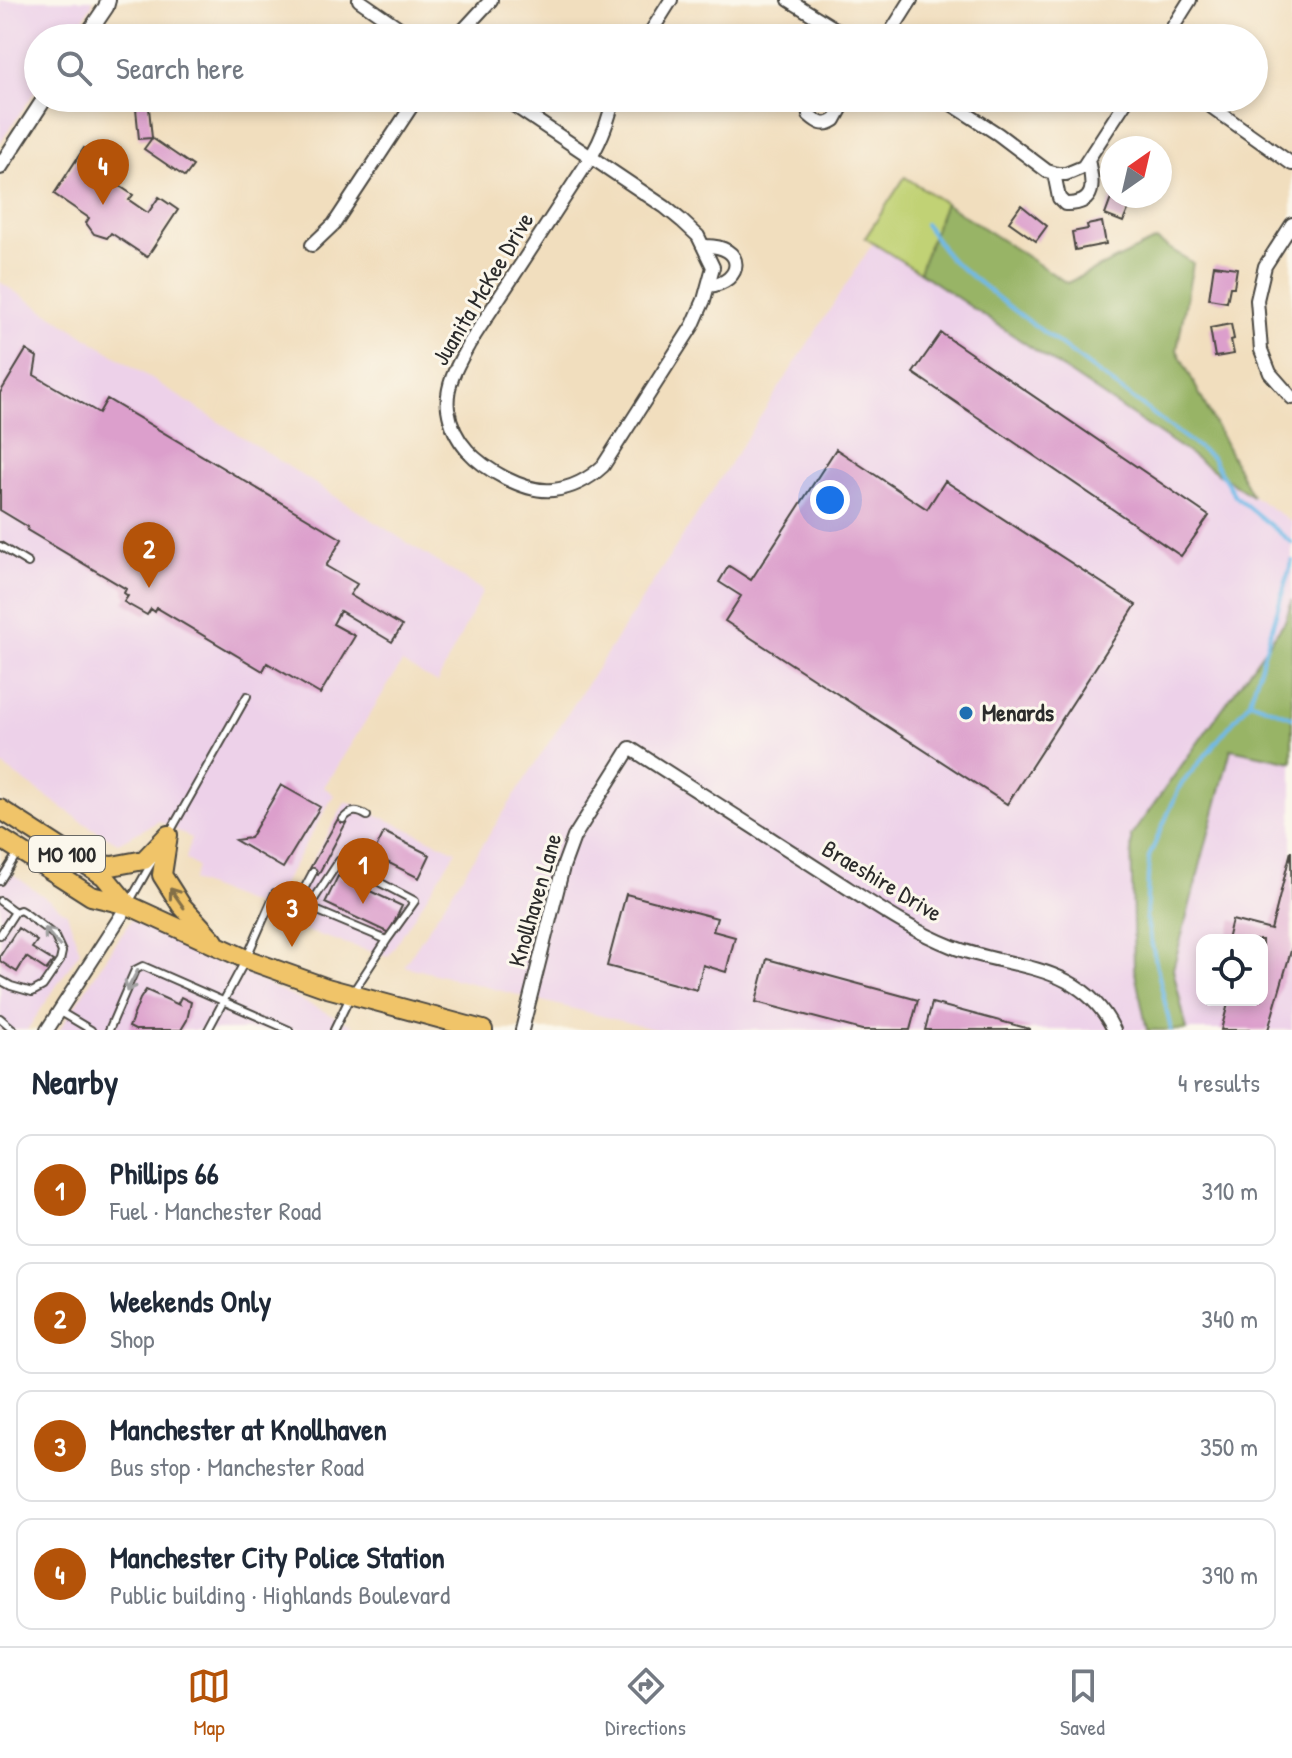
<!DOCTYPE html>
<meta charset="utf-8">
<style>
:root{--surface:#fff;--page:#f2f2f3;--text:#1f2937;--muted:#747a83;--line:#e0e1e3;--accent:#b45309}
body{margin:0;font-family:"Patrick Hand",sans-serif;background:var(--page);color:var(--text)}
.controls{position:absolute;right:24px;bottom:24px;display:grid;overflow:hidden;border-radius:16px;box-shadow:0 4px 12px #0003}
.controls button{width:72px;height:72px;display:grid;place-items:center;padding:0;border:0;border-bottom:2px solid var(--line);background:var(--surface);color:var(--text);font:40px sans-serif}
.compass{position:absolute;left:1100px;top:136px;width:72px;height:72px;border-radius:50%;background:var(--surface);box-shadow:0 4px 12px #0003;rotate:34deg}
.you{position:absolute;left:830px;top:500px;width:28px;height:28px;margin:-20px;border:6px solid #fff;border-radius:50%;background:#1a73e8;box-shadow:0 0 0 12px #1a73e833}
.badge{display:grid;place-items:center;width:52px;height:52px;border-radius:50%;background:var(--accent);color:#fff;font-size:26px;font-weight:700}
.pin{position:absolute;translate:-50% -66px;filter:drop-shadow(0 2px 4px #0008)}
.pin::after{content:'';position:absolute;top:42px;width:28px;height:24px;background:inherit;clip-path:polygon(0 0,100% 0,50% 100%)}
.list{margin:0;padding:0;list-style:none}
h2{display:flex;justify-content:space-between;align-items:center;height:104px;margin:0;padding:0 32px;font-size:34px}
h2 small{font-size:26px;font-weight:400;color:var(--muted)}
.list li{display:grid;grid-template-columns:52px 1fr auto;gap:24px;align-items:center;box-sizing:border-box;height:112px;margin:0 16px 16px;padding:0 16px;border:2px solid var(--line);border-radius:16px}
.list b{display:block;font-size:30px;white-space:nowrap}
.list p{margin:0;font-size:26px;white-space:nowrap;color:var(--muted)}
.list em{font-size:26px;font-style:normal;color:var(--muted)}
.icon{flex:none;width:44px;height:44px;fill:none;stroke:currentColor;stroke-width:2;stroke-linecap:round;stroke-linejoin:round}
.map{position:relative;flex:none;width:1292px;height:1030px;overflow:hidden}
.search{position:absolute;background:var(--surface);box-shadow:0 4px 12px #0003;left:24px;right:24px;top:24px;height:88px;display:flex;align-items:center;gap:20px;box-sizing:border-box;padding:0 28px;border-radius:44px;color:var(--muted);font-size:30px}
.sheet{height:616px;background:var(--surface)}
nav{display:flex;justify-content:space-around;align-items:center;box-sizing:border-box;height:112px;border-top:2px solid var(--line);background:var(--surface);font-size:22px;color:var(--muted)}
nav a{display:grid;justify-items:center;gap:4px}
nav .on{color:var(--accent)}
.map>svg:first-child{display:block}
.built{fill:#edd1e9;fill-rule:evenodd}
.green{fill:#c1d275;stroke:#767e50;stroke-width:2}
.forest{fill:#98b466;stroke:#627048;stroke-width:2}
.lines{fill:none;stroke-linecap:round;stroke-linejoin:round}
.stream{stroke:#6fbae8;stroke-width:4}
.building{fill:#dc9fcc}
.service-casing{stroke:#494641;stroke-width:10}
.minor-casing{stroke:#494641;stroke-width:16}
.tertiary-casing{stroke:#494641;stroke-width:18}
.primary-casing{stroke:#494641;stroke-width:22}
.service{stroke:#fff;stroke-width:6}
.minor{stroke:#fff;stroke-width:12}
.tertiary{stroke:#fff;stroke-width:14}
.primary{stroke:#f0c469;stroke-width:18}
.oneway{stroke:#847047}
.oneway2{stroke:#a0a0a0}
.poi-dot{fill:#1f6fb2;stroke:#fbf7ec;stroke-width:3}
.labels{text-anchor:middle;stroke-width:6;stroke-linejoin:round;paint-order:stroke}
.shield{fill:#fbf7ec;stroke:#696865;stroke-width:2}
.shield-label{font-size:22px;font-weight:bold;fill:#2b2b2b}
.street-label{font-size:24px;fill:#2b2b2b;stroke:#fbf7ec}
.poi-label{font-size:24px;font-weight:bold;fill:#2b2b2b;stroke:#fbf7ec;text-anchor:start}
</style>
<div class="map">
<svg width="1292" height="1030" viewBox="0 0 1292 1030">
<rect width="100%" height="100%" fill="#fbf7ec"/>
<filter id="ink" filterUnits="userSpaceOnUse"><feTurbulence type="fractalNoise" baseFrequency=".0125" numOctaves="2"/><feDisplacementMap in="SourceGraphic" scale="16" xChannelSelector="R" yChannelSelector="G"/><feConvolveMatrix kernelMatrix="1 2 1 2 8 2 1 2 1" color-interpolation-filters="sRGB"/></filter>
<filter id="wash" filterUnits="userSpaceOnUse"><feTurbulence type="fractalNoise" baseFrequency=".006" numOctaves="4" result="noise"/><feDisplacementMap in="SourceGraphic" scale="32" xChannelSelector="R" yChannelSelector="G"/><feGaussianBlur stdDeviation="1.8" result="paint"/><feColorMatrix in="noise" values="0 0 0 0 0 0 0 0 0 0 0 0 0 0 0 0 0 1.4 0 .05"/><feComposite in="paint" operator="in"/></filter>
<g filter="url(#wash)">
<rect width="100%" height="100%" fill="#f1debe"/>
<path class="built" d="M0,0H93L92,5L71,38H38V87L0,143Z
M873,243L919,272L1292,522V600L1285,621L1131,836L1134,968L1147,1030H657L404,966Z
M0,282L483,591L437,683L402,663L324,787L334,795L268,910L192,881L197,867L186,859L191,838L159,821L118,843L90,827L0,764Z
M1231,749L1292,762V1030H1187L1173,969ZM1202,940H1262V1000H1202Z
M346,801L456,851L388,957L278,922Z
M0,865L67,913L80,951L27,1030H0Z
M131,920L353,1025L350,1030H59Z"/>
<path class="green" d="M905,177L945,203L919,272L865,238Z"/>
<path class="forest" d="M945,203L1067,283L1156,240L1193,263L1177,350L1252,496L919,272Z
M1292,600V762L1231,749L1173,969L1187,1030H1147L1134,968L1131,836L1285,621Z"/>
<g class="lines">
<path class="stream" d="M925,224L950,259L1002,301L1212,458L1235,496L1292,543
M1250,701L1292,717
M1171,1030L1146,918L1149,857L1180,786L1250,701L1292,561"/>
</g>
<g id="blocks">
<path class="building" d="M148,98L152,138L193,166L185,177L144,149L152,138L139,139L135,99Z
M84,148L102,160L91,175L112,189L115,183L133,195L129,200L148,213L159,197L178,210L147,257L111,233L107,238L94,234L86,223L89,218L54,194Z
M1112,196H1134L1123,222L1105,215Z
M1021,205L1047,226L1036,241L1009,222Z
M1102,222L1106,244L1075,250L1072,232L1088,229L1087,225Z
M1214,265L1237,268L1234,287H1230L1227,302L1209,299Z
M1231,324L1234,339L1231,340L1234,354L1215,357L1210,328Z
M941,333L1209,516L1181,556L913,373Z
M26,350L37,357L34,375L99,413L107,399L342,539L326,566L357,584L350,595L402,626L392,642L340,611L333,624L355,636L320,694L267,663L263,671L157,608L155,612L151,609L147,615L124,602L128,596L124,593L126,589L27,530L28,527L0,510V393Z
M836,449L927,509L945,481L1136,605L1007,804L725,621L741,596L719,582L728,567L729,566L751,580Z
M281,785L320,807L283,868L235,840L250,838Z
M339,817L347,821L318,875L309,870Z
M384,832L430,855L419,878L373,855Z
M1291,851L1292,947L1268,1030H1221L1229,1000H1262V940H1227L1232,920L1271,930Z
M338,876L402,906L389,933L325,903Z
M626,894L717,918L713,931L735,937L726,972L703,965L697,990L607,966Z
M18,928L37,941L32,948L53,961L46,970L26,957L17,972L0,961V956Z
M767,959L918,1000L910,1030H862L756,1002Z
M146,990L179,1005L178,1003L181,997L191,1002L187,1020L181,1030H135L129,1027L140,999Z
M932,1003L1030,1029V1030H925Z"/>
</g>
</g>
<g filter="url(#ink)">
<use href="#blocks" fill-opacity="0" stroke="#494641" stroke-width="2"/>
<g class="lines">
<defs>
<path id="service" d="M0,546L28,563
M343,819C351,810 357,810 367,816
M170,832L247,696
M0,881L17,854
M0,901L15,912L20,910L25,913L54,935L62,952L60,961L43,986L32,992L11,986L0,980
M130,901L152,862
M297,902L313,872
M0,935L15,912
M59,1011L91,1030
M0,1018L14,1030
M109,1030L135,970L143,966L289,1030
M208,1030L246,959L275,893L387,940L415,901L339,861L309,907
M334,1030L351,995L387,940"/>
<path id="minor" d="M359,0L414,38
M789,0L850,38
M456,38L491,0
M647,38L671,0
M887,38L911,0
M1166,38L1190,0
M503,98L665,207L682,221L698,236L713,267L704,300L693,325L603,466C589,479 572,488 553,490C536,492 519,485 505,478C476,463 453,443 448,409C445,385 458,364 469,344L591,157C603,136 608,121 614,98
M811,98L808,104L809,115C818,123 824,127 835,120L847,98
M942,98L998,134L1047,171L1057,174H1066L1083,167L1128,98
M1199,98L1292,164
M1054,173L1059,198L1065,204C1098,205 1093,183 1088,160
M1292,224L1265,266L1257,300L1261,350L1270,373L1292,398
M312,245L334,224L417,98
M703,246C747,244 744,283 708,286
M47,1030L128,905
M522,1030L563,867L574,837L630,748C695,790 760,832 826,874C867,900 907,929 953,947C1014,970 1081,962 1114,1030"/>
<path id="tertiary" d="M85,38L106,7L108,0
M0,167L45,98"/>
<path id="primary" d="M0,809L104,876L128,905
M168,835L162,875L181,905L214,941
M0,838L91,896L128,905L246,959L327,988L483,1030
M90,864L112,866L144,860L168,835"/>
</defs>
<use href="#service" class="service-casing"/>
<use href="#minor" class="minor-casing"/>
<use href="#tertiary" class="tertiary-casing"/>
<use href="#primary" class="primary-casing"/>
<use href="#service" class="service"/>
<use href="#minor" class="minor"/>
<use href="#tertiary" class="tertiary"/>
<use href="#primary" class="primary"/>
</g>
<defs><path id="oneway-shaft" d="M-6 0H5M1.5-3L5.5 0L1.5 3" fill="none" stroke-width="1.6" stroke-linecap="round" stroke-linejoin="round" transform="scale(2)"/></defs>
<use class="oneway" href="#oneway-shaft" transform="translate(177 898) rotate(-125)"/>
<g class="oneway2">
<use href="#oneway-shaft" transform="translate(52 937) rotate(-130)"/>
<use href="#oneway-shaft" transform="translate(132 981) rotate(118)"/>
</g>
</g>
<circle class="poi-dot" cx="966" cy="713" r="8"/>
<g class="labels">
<rect class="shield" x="29" y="836" width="76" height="36" rx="6"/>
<g class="shield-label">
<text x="67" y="862">MO 100</text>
</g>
<g class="street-label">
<text transform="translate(483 289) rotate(-59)" y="8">Juanita McKee Drive</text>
<text transform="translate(882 881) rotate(31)" y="8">Braeshire Drive</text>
<text transform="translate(535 900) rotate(-74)" y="8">Knollhaven Lane</text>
</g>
<g class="poi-label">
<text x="982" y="721">Menards</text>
</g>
</g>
</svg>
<div class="controls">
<button><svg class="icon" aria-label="locate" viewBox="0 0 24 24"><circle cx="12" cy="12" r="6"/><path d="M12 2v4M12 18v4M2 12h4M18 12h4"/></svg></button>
</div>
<svg class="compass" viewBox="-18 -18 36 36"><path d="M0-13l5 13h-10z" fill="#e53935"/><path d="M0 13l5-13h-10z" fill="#747a83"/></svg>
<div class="you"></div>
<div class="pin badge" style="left:363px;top:904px">1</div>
<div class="pin badge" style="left:149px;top:588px">2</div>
<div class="pin badge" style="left:292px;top:947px">3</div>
<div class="pin badge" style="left:103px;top:205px">4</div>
<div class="search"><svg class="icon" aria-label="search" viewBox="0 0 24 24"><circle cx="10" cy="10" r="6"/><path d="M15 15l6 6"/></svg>Search here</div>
</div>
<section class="sheet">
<h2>Nearby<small>4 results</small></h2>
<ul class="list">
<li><span class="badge">1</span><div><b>Phillips 66</b><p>Fuel · Manchester Road</p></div><em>310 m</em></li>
<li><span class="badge">2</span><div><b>Weekends Only</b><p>Shop</p></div><em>340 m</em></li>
<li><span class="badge">3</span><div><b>Manchester at Knollhaven</b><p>Bus stop · Manchester Road</p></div><em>350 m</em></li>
<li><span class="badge">4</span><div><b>Manchester City Police Station</b><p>Public building · Highlands Boulevard</p></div><em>390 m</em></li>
</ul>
</section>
<nav>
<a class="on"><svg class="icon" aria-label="map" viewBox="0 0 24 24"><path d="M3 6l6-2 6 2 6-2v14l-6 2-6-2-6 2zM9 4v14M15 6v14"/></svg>Map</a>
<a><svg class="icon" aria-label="directions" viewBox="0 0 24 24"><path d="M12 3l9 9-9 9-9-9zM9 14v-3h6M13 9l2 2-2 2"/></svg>Directions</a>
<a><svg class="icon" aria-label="saved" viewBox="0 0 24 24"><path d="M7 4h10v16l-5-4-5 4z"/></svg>Saved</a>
</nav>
